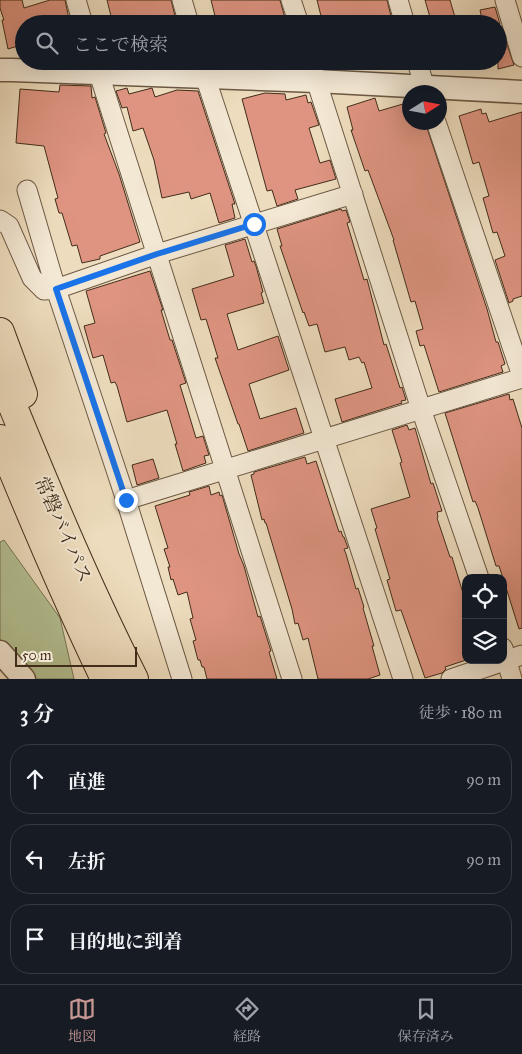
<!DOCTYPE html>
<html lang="ja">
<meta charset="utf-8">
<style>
:root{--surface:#171b24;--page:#242831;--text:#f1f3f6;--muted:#9ea1a6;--line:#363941;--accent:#c59692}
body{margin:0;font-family:"IM FELL Great Primer","Noto Serif JP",serif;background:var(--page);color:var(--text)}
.controls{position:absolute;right:15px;bottom:15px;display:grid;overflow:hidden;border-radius:10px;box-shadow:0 5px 20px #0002}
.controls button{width:45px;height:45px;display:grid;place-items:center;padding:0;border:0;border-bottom:1px solid var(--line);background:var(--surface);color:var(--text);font:25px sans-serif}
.compass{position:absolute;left:402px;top:85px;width:45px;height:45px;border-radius:50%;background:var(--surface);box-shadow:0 5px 20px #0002;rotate:79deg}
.scale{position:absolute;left:15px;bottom:12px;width:122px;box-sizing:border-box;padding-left:5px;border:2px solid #422d1b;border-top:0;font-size:14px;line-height:18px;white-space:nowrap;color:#422d1b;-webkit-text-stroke:4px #f3e8d4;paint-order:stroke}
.stop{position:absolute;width:15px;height:15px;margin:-11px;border:4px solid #1a73e8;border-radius:50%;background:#fff}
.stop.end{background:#1a73e8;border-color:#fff;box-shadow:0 1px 5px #0008}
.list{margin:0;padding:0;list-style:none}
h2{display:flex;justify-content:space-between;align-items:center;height:65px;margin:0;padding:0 20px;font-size:21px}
h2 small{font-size:16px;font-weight:400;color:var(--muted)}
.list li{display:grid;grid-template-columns:32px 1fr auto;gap:15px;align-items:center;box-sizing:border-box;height:70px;margin:0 10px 10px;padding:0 10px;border:1px solid var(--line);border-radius:20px}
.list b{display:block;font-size:19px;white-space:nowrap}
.list em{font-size:16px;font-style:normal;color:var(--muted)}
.icon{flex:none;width:28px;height:28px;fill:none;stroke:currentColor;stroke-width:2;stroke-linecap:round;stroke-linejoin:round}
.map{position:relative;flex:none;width:522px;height:679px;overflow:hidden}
.search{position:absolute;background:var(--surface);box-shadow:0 5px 20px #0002;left:15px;right:15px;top:15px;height:55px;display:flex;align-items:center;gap:12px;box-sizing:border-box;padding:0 18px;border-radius:28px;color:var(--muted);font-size:19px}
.sheet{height:305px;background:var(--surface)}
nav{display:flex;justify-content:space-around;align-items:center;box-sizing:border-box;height:70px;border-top:1px solid var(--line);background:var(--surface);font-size:14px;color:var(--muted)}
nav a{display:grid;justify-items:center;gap:2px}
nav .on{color:var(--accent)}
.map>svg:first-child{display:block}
.green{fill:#b4c194;stroke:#7b7758}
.building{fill:#de9481;stroke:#422d1b}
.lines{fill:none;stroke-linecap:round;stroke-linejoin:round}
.minor-casing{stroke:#6d5944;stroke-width:21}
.tertiary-casing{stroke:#6d5944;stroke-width:25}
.trunk-casing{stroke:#422d1b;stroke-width:30}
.minor{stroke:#f3e8d4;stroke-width:19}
.tertiary{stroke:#f3e8d4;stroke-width:22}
.trunk{stroke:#eddcbd;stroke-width:28}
.route{stroke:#1a73e8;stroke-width:6}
.labels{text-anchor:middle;stroke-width:4;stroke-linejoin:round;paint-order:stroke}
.street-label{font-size:19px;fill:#422d1b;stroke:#f3e8d4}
</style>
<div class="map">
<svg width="522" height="679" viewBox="0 0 522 679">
<rect width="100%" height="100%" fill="#eddcbd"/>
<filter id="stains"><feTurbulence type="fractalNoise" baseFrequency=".004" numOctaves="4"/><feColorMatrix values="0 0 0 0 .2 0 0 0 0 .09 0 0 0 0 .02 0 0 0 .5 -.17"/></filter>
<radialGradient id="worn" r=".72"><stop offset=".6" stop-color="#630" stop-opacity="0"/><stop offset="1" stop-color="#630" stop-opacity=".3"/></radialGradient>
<path class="green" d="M4,540L60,618L74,679H35L0,640V542Z"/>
<path class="building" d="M0,0H22L24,8L50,0H65L70,24H24V44L8,49L2,20H4L0,8Z
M107,0H171L177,24H113Z
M211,0H280L286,22L279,24H217Z
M317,0H387L393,24H323Z
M425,0H450L457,24H432Z
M495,7L500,24H483L480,10Z
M505,39L514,65L498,69V41Z
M60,85L91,86L92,98L95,97L106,133L104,134L119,174L140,242L100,256V259L82,263L77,245L72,246L62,213H59L55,199L58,198L44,146L16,143L20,89L59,92Z
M127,88L129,94L152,88L155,97L177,90L198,91L235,204H232L235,218L219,223L210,193L191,199L189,192L162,198L154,160L143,128L133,131L127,107L122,108L116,91Z
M265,93L285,94L286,100L306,95L308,103L311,102L319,125L309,128L320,163L330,160L336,179L295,190L298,199L277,206L272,190L267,191L242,99Z
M375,98L379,111L410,102V122H425L487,309L496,342H498L505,364L501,366L503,372L439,392L424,345L420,346L416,331L423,329L415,301L411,302L393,240H394L368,170L365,171L351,130H353L347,107Z
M481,109L482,114L486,113L489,122L522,112V296L513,299V301L509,303L495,260L505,256L497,232L493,233L483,198L489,196L479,162L473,164L459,116Z
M341,209L342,211L346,210L350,222L347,223L364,280L367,279L384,345L386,344L400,388L402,387L406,400L401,401L402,403L342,422L335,399L372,388L364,362L362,363L359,357L349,360L345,347L325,352L317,324L309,326L304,312L303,313L280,246H282L277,229Z
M245,239L252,262L254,261L256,266L263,292L261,293L264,303L227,314L238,350L278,336L289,370L249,384L260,419L296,408L304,433L248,451L239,424H238L215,358H218L206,319L201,320L192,289L234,276L225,245Z
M150,271L163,310H161L170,340H172L186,383L180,385L196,438L203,436L209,455L204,456L206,463L183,471L175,444H177L167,410L127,422L117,386L115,382L111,383L103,355L93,358L84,326L95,323L86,291Z
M509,394L510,400L513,399L522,428V628L519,629L503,578L499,566H496L478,508L475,501L473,502L445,413Z
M407,425L409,430L415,428L431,484L433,483L442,511L437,512L438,517L437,518L450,557H452L466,603V660L445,667L446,669L442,673L425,678L401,610L396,611L387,580L390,579L375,529L377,528L371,509L410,497L400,463L402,462L392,430Z
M305,457L307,464L316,461L339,532L341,531L343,537H344L348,548L344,549L346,554L356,589L358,588L364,607L363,608L374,646H372L380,675L368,679H318L308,638L303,640L298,623L295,624L292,609L266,523H265L264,519L262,520L251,475L254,474V472Z
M153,459L159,478L137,485L132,465Z
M209,486L211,495L219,492L220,496L222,495L239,554L244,566L258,617L260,616L271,651L269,652L277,679H207L204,667H202L200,660H198L193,641L196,640L190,619L193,618L187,592L178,595L173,579L171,580L168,567H170L164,549L168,548L155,506L190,495L189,492Z"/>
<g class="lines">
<defs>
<path id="minor" d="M76,0L83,24
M182,0L189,24
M291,0L299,24
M398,0L405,24
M505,0L522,57
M95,61L292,679
M200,61L403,679
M310,61L421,409L479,578
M417,61L426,92
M436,122L522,376
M27,190L56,289L126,500L182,679
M0,220L9,226L32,278L44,290L56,289L157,254L353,194
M126,500L522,378
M503,648L512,679
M451,679L522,655"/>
<path id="tertiary" d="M0,70H12L316,81L522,92
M0,652L24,679"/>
<path id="trunk" d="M0,332L23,394
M0,375C42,478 84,580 134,679
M0,439C33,520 67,600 105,679"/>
</defs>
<use href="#minor" class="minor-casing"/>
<use href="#tertiary" class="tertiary-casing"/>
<use href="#trunk" class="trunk-casing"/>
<use href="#minor" class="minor"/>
<use href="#tertiary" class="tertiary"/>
<use href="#trunk" class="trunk"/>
</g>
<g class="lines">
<path class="route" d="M126,500L56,289L157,254L254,224"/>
</g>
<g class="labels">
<g class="street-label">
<text transform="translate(64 529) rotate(66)" y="7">常磐バイパス</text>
</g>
</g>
<rect width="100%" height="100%" filter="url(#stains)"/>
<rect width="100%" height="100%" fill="url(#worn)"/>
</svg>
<div class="controls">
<button><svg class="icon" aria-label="locate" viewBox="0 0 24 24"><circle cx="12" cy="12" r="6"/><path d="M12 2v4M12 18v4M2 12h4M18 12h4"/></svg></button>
<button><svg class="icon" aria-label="layers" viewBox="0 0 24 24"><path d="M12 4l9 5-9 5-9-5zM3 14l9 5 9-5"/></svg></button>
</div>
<svg class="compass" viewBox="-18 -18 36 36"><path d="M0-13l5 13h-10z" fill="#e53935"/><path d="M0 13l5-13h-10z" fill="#9ea1a6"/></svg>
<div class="scale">50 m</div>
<div class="stop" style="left:254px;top:224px"></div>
<div class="stop end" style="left:126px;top:500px"></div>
<div class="search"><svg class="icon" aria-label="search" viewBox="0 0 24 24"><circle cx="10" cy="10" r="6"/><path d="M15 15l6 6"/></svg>ここで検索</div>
</div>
<section class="sheet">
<h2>3 分<small>徒歩 · 180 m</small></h2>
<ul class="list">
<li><svg class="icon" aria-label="ahead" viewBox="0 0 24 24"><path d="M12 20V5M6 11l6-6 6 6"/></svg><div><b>直進</b></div><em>90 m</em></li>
<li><svg class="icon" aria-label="left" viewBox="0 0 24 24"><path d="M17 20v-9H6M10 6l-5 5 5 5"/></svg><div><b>左折</b></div><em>90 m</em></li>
<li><svg class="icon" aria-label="arrive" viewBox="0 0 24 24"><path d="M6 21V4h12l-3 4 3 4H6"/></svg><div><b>目的地に到着</b></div></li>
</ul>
</section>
<nav>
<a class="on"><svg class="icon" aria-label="map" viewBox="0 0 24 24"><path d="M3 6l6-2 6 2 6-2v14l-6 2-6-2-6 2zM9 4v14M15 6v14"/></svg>地図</a>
<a><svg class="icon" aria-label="directions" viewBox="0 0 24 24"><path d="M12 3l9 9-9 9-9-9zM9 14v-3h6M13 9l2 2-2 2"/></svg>経路</a>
<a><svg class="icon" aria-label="saved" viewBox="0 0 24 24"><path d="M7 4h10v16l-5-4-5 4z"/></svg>保存済み</a>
</nav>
